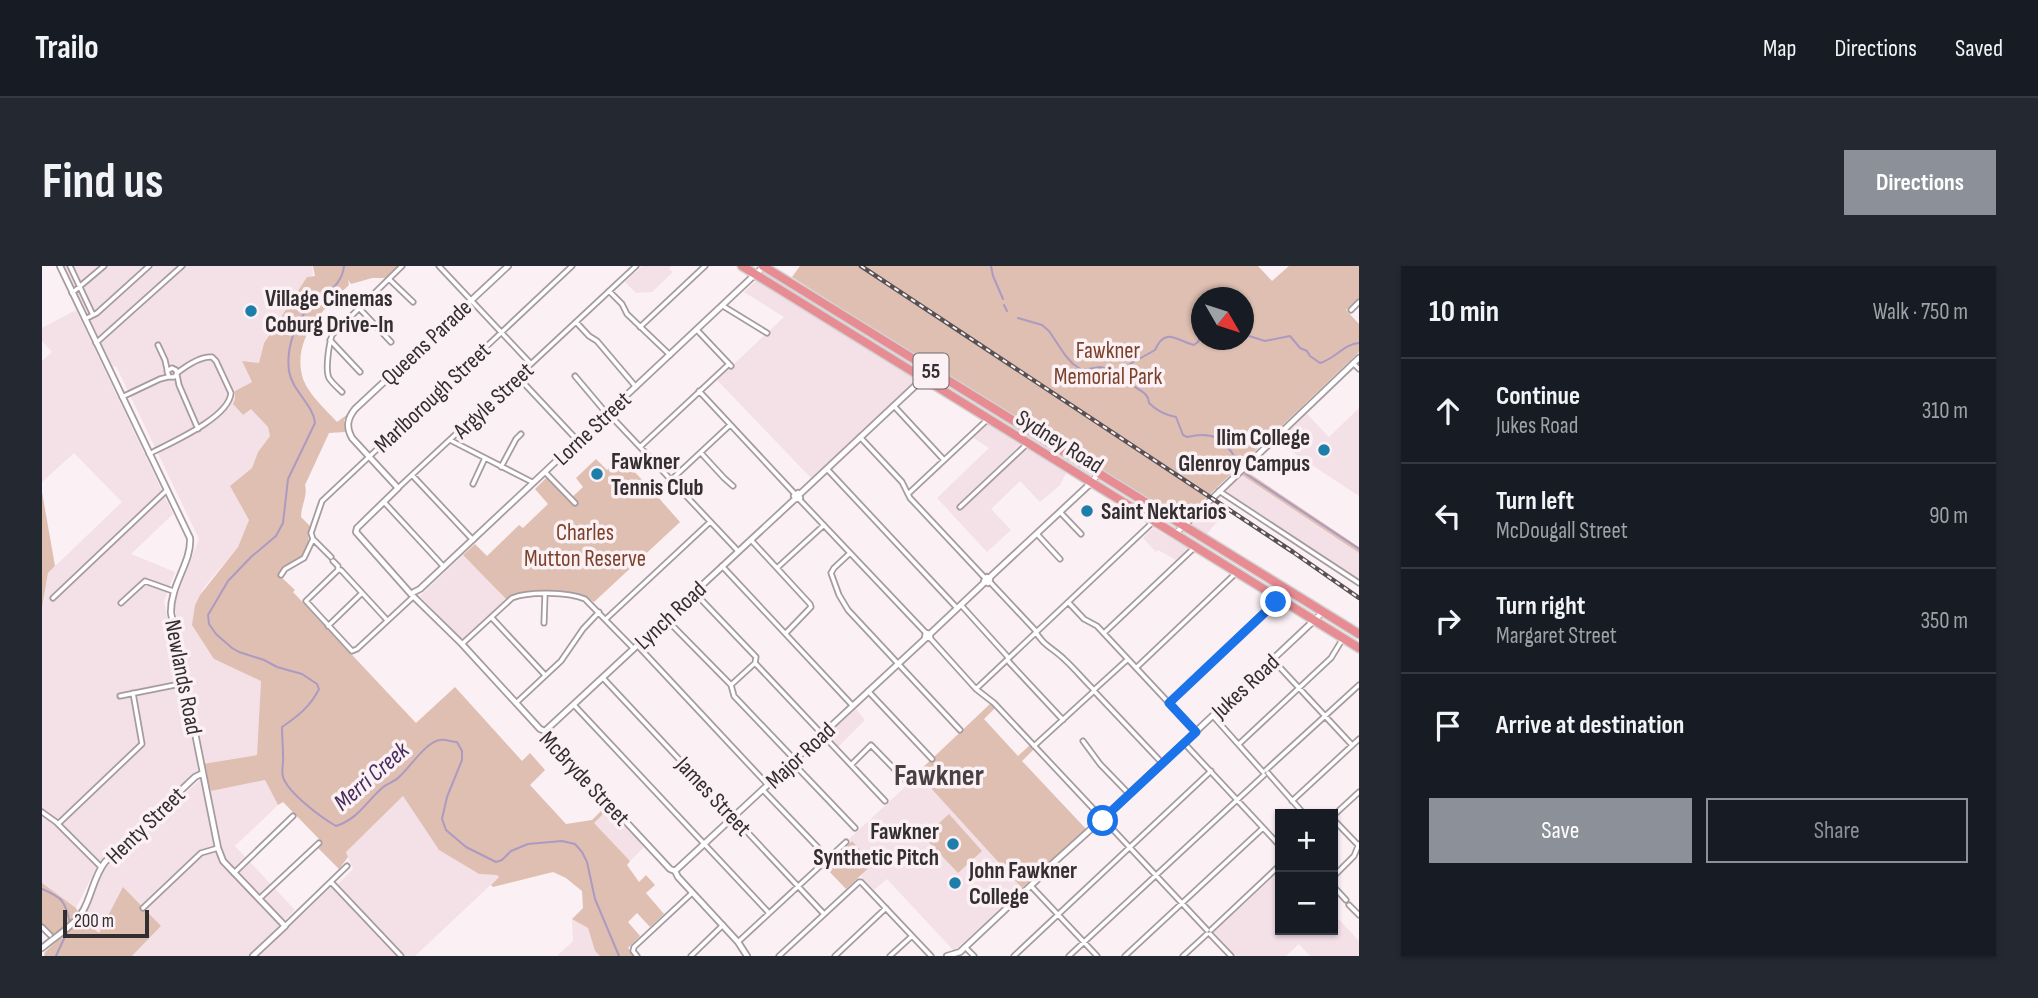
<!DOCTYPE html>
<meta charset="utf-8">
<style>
:root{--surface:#171b24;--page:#242831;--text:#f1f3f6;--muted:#9ea1a6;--line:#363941;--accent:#8c9099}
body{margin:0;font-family:"Sofia Sans Condensed",sans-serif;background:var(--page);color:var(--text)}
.controls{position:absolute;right:21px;bottom:21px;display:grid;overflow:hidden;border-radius:0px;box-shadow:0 2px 5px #0004}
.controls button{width:63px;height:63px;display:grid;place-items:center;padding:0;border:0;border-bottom:2px solid var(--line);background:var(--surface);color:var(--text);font:35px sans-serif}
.compass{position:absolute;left:1149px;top:21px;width:63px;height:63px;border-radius:50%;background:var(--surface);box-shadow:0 2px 5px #0004;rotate:129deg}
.scale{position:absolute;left:21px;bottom:18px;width:86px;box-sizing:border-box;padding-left:7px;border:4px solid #332e30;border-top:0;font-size:19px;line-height:24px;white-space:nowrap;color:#332e30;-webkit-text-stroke:5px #fbf0f4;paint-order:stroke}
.stop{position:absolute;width:21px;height:21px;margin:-16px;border:5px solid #1a73e8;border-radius:50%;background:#fff}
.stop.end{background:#1a73e8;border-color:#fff;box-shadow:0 2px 7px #0008}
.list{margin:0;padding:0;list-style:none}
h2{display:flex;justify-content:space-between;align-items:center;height:91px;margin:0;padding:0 28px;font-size:30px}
h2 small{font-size:23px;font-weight:400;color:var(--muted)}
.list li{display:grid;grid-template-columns:46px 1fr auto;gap:21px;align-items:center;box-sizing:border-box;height:105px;padding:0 28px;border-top:2px solid var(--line)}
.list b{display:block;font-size:26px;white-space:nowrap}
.list p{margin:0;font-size:23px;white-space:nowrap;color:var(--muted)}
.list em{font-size:23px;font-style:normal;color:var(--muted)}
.actions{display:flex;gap:14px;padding:21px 28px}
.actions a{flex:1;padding:16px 0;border:2px solid var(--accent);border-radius:0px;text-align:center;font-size:24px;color:var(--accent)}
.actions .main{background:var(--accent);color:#fff}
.icon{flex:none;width:38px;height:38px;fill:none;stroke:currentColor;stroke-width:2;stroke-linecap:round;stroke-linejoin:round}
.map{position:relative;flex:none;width:1317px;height:690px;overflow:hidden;border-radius:0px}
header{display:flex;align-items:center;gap:42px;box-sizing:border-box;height:98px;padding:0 35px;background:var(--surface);border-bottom:2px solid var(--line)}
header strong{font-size:33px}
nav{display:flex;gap:38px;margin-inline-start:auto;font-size:24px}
.intro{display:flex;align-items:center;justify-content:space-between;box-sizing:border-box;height:168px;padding:0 42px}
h1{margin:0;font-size:49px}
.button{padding:18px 32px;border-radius:0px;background:var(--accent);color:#fff;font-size:24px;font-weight:700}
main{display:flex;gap:42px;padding:0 42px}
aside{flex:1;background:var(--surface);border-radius:0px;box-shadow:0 2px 5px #0004}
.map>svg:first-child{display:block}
.built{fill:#f4e0e7}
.green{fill:#debfb2;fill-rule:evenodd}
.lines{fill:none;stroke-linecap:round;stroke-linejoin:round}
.stream{stroke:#ac9ac0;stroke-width:2}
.minor-casing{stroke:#a69b9f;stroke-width:7}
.tertiary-casing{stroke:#a69b9f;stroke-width:8}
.trunk-casing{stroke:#d2d1d1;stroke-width:11}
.minor{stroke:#fff;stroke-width:3.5}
.tertiary{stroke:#fff;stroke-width:4.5}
.trunk{stroke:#e68c92;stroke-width:8}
.rail-casing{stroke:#575153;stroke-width:4.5}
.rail{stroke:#fbf0f4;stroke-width:2;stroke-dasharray:5;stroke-linecap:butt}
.route{stroke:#1a73e8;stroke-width:9}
.poi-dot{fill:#1d7eaa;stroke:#fbf0f4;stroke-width:2.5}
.labels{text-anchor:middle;stroke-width:7;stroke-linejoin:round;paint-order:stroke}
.shield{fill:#fbf0f4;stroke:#6f686b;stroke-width:2}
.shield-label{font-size:21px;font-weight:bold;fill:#332e30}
.poi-label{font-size:23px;font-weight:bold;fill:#332e30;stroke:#fbf0f4;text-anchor:start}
.street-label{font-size:23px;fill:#332e30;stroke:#fbf0f4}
.park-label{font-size:23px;fill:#7b412a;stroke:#fbf0f4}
.water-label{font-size:24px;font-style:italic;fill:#462d5e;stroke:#fbf0f4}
.district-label{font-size:30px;font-weight:bold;fill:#494044;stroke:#fbf0f4}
</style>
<header>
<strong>Trailo</strong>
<nav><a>Map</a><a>Directions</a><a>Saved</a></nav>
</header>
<div class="intro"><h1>Find us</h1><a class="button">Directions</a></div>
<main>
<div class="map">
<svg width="1317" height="690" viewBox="0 0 1317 690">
<rect width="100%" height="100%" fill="#fbf0f4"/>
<path class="built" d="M22,0H270L271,9L265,11L222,76L217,98L200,95L210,116L193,125V133L191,138L201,149L209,142L226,161L228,170L216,186L210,202L188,220L207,254L196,281L163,320L153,339L172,393L219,415L215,489L161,498L132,338L157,273L74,100L71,101L68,95Z
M600,0H629L627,3L631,6L610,26L594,27L583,16Z
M715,14L874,114L769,212L675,114L742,51L702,26Z
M34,44L131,248L89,288L133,306L122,335L157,507L55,600L34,642L0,617V341L6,307L80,236L32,187L0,216V95L10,86L0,75V62Z
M1317,142V230L1235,176L1265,148L1287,171Z
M945,157L978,179L915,240L918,244L984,182L1024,207L1018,219L998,236L978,215L949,243L969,264L945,286L895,232L947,182L930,171Z
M1200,209L1317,287V314L1185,226V223Z
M1169,237L1183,246L1164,269L1147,259Z
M1111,262L1147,283L1134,294L1116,284L1114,286L1101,272Z
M421,289L464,333L420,374L378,330Z
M814,443L823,454L796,481L785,469Z
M164,508L169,525L223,514L236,539L193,580L253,644L206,690H90L119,660L81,622L57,667L41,654L60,605Z
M876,509L981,621L912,685L845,613L832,624L819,610L831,598L807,573Z
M361,530L397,584L437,608L455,609L457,611L373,690H364L296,618L311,603L304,586Z
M566,543L602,581L588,595L551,557Z
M1238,604V664H1291V647L1317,675V690H1268L1257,678L1244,690H1194L1172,666Z
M289,621L355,690H217Z
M530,653L546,662L553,685L558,690H515L531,675Z"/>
<path class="green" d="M271,0H359L346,12H330L309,18L306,14L307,19C281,43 249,73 261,113C267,129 284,144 295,156L306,148L302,154L303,166L287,167L263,219C266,229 259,240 259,251L268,260C266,269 268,282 261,289C254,297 244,299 237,309L253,324L251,326L374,457L413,421L480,495L488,487L503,504L488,519L524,558L550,554L564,540L566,543L552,557L588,595L585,599L597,616L604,609L613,619L604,627L622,648L608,661L595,647L586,656L598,670L586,682L594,690H558L553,685L546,662L530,653L541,642L540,625L524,612L511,606L451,621L449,619L457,611L455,609L437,608L397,584L361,530L304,586L306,591L297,603L276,582L281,577L241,536L236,539L223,514L169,525L161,498L215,489L219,415L172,393L150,359L153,339L158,329L196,281L207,254L188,220L210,202L216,186L228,170L226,161L209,143L201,149L191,138L193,133V125L210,116L200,95L217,97L222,77L265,11L273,10Z
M758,0H1216L1230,15L1247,0H1317V32L1304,44L1317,58V86L1144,251L1137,253L853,77L750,11ZM1160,32H1202V74H1160Z
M579,192L611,225L624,214L627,218L615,230L638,256L552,336C534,321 483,320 464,333L421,289L433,278L445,290L477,259L481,262L506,238L493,223L505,211L527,234L541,221L534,212L554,193L565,204Z
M1204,205L1317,281V287L1200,209Z
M0,226L13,300L6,307L0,341Z
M949,437L954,441L942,453L976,490L988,479L992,483L980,495L1044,563L980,622L875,507Z
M907,548L940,585L916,607L882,571Z
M810,575L831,598L804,623L783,601Z
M0,617L34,642L41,654L57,667L81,621L119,660L90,690H2L3,686L22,669L17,664L7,672L0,666Z"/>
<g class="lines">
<path class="stream" d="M302,0C300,21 282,27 269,40C253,55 244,83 247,105C250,125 271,138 273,157L246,213L241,257L234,270L209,291L186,315L166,349L167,358L174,368L190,382L197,386L222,394L235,401L260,408L275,418L277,423C268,441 256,450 240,461C240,471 241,480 241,489C242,496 239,504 241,511C246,527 280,552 294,560C316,553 324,536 340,522C345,517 353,516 358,510C368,501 385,475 398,474C403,473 410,476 415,476L420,485V494L405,531L400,553L404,564L424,581L454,596L460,594L469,585L486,578L520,575L533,578L540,586L545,596L553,633L577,690
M949,0L951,10L961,33
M962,39L965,45
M976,52L1000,59L1007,65L1023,89L1031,98L1040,104L1058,101L1080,106L1088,98L1113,84C1123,61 1134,74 1152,79L1156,76L1160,68
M1202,70L1204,69L1223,75L1248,70L1258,82L1265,85L1268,90L1278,97C1293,93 1302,78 1317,77
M1081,108C1089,125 1106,122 1107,137C1115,145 1123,149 1134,151L1141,169L1145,171C1170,165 1181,171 1194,193
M1204,208L1317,283
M0,623C21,632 23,635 28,657
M14,690L27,662"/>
<defs>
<path id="minor" d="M28,0L51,49
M397,0L489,98
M347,13L371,36
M567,25L580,38L585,48L628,89
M30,27L62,0
M681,40L725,67
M317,42L349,76
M1309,44L1317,36
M43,53L55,47L107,0
M534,56L547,70L555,75L594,121
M598,61L663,0
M655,64L689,100
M288,74L318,106
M54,77L140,0
M116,79L123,94L125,103
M1311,97L1317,103
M134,109L132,111H127L125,105L130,102L134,104L137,119L156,163
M533,110L565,148
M476,111L536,175
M657,125L753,228
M300,126C296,122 290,117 287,112C283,104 287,78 290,69L360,0
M80,131L118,113L126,111
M852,140L902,194
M566,147L696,285
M818,171L860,216L868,232L943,312
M408,174L490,216
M598,181L687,98
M659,187L682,212L691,220
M107,188C128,177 187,152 189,127L174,95L170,91C158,90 144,100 135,107
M459,201L474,173L479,168
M785,203L915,342
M503,206L533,237
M370,209L431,274
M629,214L688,159
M431,218L443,192
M356,222L594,0
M1177,225L1317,317
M866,228L946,153
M757,233L884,367
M342,236L402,301
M918,241L985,178
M1018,246L1039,268
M995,268L1018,293
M271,273L289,291
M709,274L768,338L769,341L744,367
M808,287L792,302L789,307L797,329L806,344L918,464
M291,295L296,300V304H299L345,354
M680,300L811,440
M735,302L782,259
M296,304L264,335L310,385L315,383L371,331
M239,309L243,303L262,292L271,273L269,267L280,235L530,0
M948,316L993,364C999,378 1012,383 1022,393C1032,402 1041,413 1051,423
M652,326L714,391L713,397L843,535
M11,332L125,224
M79,337L103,315L131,325
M1027,337L1042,353L1055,360L1154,466
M919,339L965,390L967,396L1021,454
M450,352L503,409
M564,353L668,256
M624,353L689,419L692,430L753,494
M502,357L503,328
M286,360L320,327
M1062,367L1152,282
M888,372L934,423L952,437L1059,551
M420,378L470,332C487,325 526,326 543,333L591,382
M596,380L726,519
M1231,394L1310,479
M1094,402L1194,307
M561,412L782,648
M689,419L713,397
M934,423L1111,256
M1053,423L1086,393
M826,425L890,493
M1053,426L1120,497
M78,430L143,417
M474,437L519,395L541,363L557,346
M1127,437L1237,332
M532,439L727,647
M1171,450L1221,506
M1041,475L1058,498L1087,528
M1142,477L1238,580
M1197,478L1289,392L1300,374
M992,480L1051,426
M750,496L813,562
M809,499L829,479L864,515
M1224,504L1317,419
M1226,507L1262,548
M721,524L786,592
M1250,535L1317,473
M0,546L14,556L59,601
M1291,550L1317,526
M1291,553L1316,579
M1063,555L1165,664
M16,558L100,478L91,427
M192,607L251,550
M1291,611L1312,590L1317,578
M289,616L359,690
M989,620L1055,690
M1291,620L1304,634
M217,633L277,577
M1307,639L1317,649
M101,642L159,587L176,582
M243,660L305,600
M0,661L8,669
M1169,664L1238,599
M1168,668L1189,690
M696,676L804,576
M923,681L932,690
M595,690L591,685L592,681L650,627
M649,690L681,659
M737,690L817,616H819L889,690
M793,690L844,642
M848,690L870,670
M972,690L1169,505
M1027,690L1222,509
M1083,690L1221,562
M1141,690L1165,668"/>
<path id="tertiary" d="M18,0L148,272C150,296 128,319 129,347L176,582L181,595L243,660L211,690
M756,227L758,232L754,233L752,230Z
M758,228L889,105
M1133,268L1317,92
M945,311L948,313L946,317L942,315Z
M947,312L1049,217L1056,208
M372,326L378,323L721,1
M369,328L314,266L315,262L356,222L310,172C304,161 305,153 313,143L466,0
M372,331L420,378L498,463L503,465L505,471L628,603L633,605L636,611L696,676L705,690
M884,367L888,368V372L883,371Z
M888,368L943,316
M503,465L753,233
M1059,551H1062L1063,554L1060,555Z
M1063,551L1281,346
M633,605L884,372
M0,682C13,671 33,659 42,643C50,628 52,610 63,596L153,511L161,507
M905,690L918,686L1000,609L1009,599L1059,554"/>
<path id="trunk" d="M700,0L1317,382
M721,0L1317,368"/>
</defs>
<use href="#minor" class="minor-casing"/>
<use href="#tertiary" class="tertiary-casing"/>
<use href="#trunk" class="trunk-casing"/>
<use href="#minor" class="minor"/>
<use href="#tertiary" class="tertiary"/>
<use href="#trunk" class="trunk"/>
<defs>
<path id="rail" d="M819,0L1251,286L1317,332"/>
</defs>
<use href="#rail" class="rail-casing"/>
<use href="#rail" class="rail"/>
</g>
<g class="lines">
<path class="route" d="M1061,555L1063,551L1154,466L1127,437L1234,336"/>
</g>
<g class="poi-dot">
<circle cx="209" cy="45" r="7"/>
<circle cx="1282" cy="184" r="7"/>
<circle cx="555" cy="208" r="7"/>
<circle cx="1045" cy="245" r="7"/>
<circle cx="911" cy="578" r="7"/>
<circle cx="913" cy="617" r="7"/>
</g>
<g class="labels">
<rect class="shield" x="871.5" y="87.5" width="35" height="35" rx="5"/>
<g class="shield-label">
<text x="889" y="112">55</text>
</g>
<g class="poi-label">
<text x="223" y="40">Village Cinemas<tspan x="223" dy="26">Coburg Drive-In</tspan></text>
<text x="1268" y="179" text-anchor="end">Ilim College<tspan x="1268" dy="26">Glenroy Campus</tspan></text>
<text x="569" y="203">Fawkner<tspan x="569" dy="26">Tennis Club</tspan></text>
<text x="1059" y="253">Saint Nektarios</text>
<text x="897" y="573" text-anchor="end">Fawkner<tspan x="897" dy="26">Synthetic Pitch</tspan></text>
<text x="927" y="612">John Fawkner<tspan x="927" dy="26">College</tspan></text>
</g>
<g class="street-label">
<text transform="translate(384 76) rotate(-43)" y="8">Queens Parade</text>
<text transform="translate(390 131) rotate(-43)" y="8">Marlborough Street</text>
<text transform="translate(451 134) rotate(-43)" y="8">Argyle Street</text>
<text transform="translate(550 162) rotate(-43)" y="8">Lorne Street</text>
<text transform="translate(1018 175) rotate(32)" y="8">Sydney Road</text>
<text transform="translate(628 349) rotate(-43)" y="8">Lynch Road</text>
<text transform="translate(142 411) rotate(79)" y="8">Newlands Road</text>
<text transform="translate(1203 420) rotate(-43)" y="8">Jukes Road</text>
<text transform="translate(758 489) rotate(-43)" y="8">Major Road</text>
<text transform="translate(543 512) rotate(47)" y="8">McBryde Street</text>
<text transform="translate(672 530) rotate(47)" y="8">James Street</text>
<text transform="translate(103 559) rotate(-44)" y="8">Henty Street</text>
</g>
<g class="park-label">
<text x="1066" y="92">Fawkner<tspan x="1066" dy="26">Memorial Park</tspan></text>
<text x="543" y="274">Charles<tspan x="543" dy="26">Mutton Reserve</tspan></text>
</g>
<g class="water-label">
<text transform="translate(329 510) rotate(-41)" y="8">Merri Creek</text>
</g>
<g class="district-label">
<text x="897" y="519">Fawkner</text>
</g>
</g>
</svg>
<div class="controls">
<button>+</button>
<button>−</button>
</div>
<svg class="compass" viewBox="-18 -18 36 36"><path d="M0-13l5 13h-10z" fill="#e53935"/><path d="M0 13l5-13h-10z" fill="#9ea1a6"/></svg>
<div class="scale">200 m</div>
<div class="stop" style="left:1061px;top:555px"></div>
<div class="stop end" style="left:1234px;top:336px"></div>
</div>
<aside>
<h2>10 min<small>Walk · 750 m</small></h2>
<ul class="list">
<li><svg class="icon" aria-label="ahead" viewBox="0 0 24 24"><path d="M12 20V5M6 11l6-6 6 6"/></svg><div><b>Continue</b><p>Jukes Road</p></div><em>310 m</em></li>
<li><svg class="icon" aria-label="left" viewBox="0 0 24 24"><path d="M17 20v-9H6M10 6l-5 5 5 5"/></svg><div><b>Turn left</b><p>McDougall Street</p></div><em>90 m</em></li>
<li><svg class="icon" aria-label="right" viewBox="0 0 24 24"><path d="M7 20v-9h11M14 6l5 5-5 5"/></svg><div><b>Turn right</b><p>Margaret Street</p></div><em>350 m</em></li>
<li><svg class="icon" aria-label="arrive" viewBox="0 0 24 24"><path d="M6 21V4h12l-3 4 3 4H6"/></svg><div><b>Arrive at destination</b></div></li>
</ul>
<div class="actions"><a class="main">Save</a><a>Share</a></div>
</aside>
</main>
